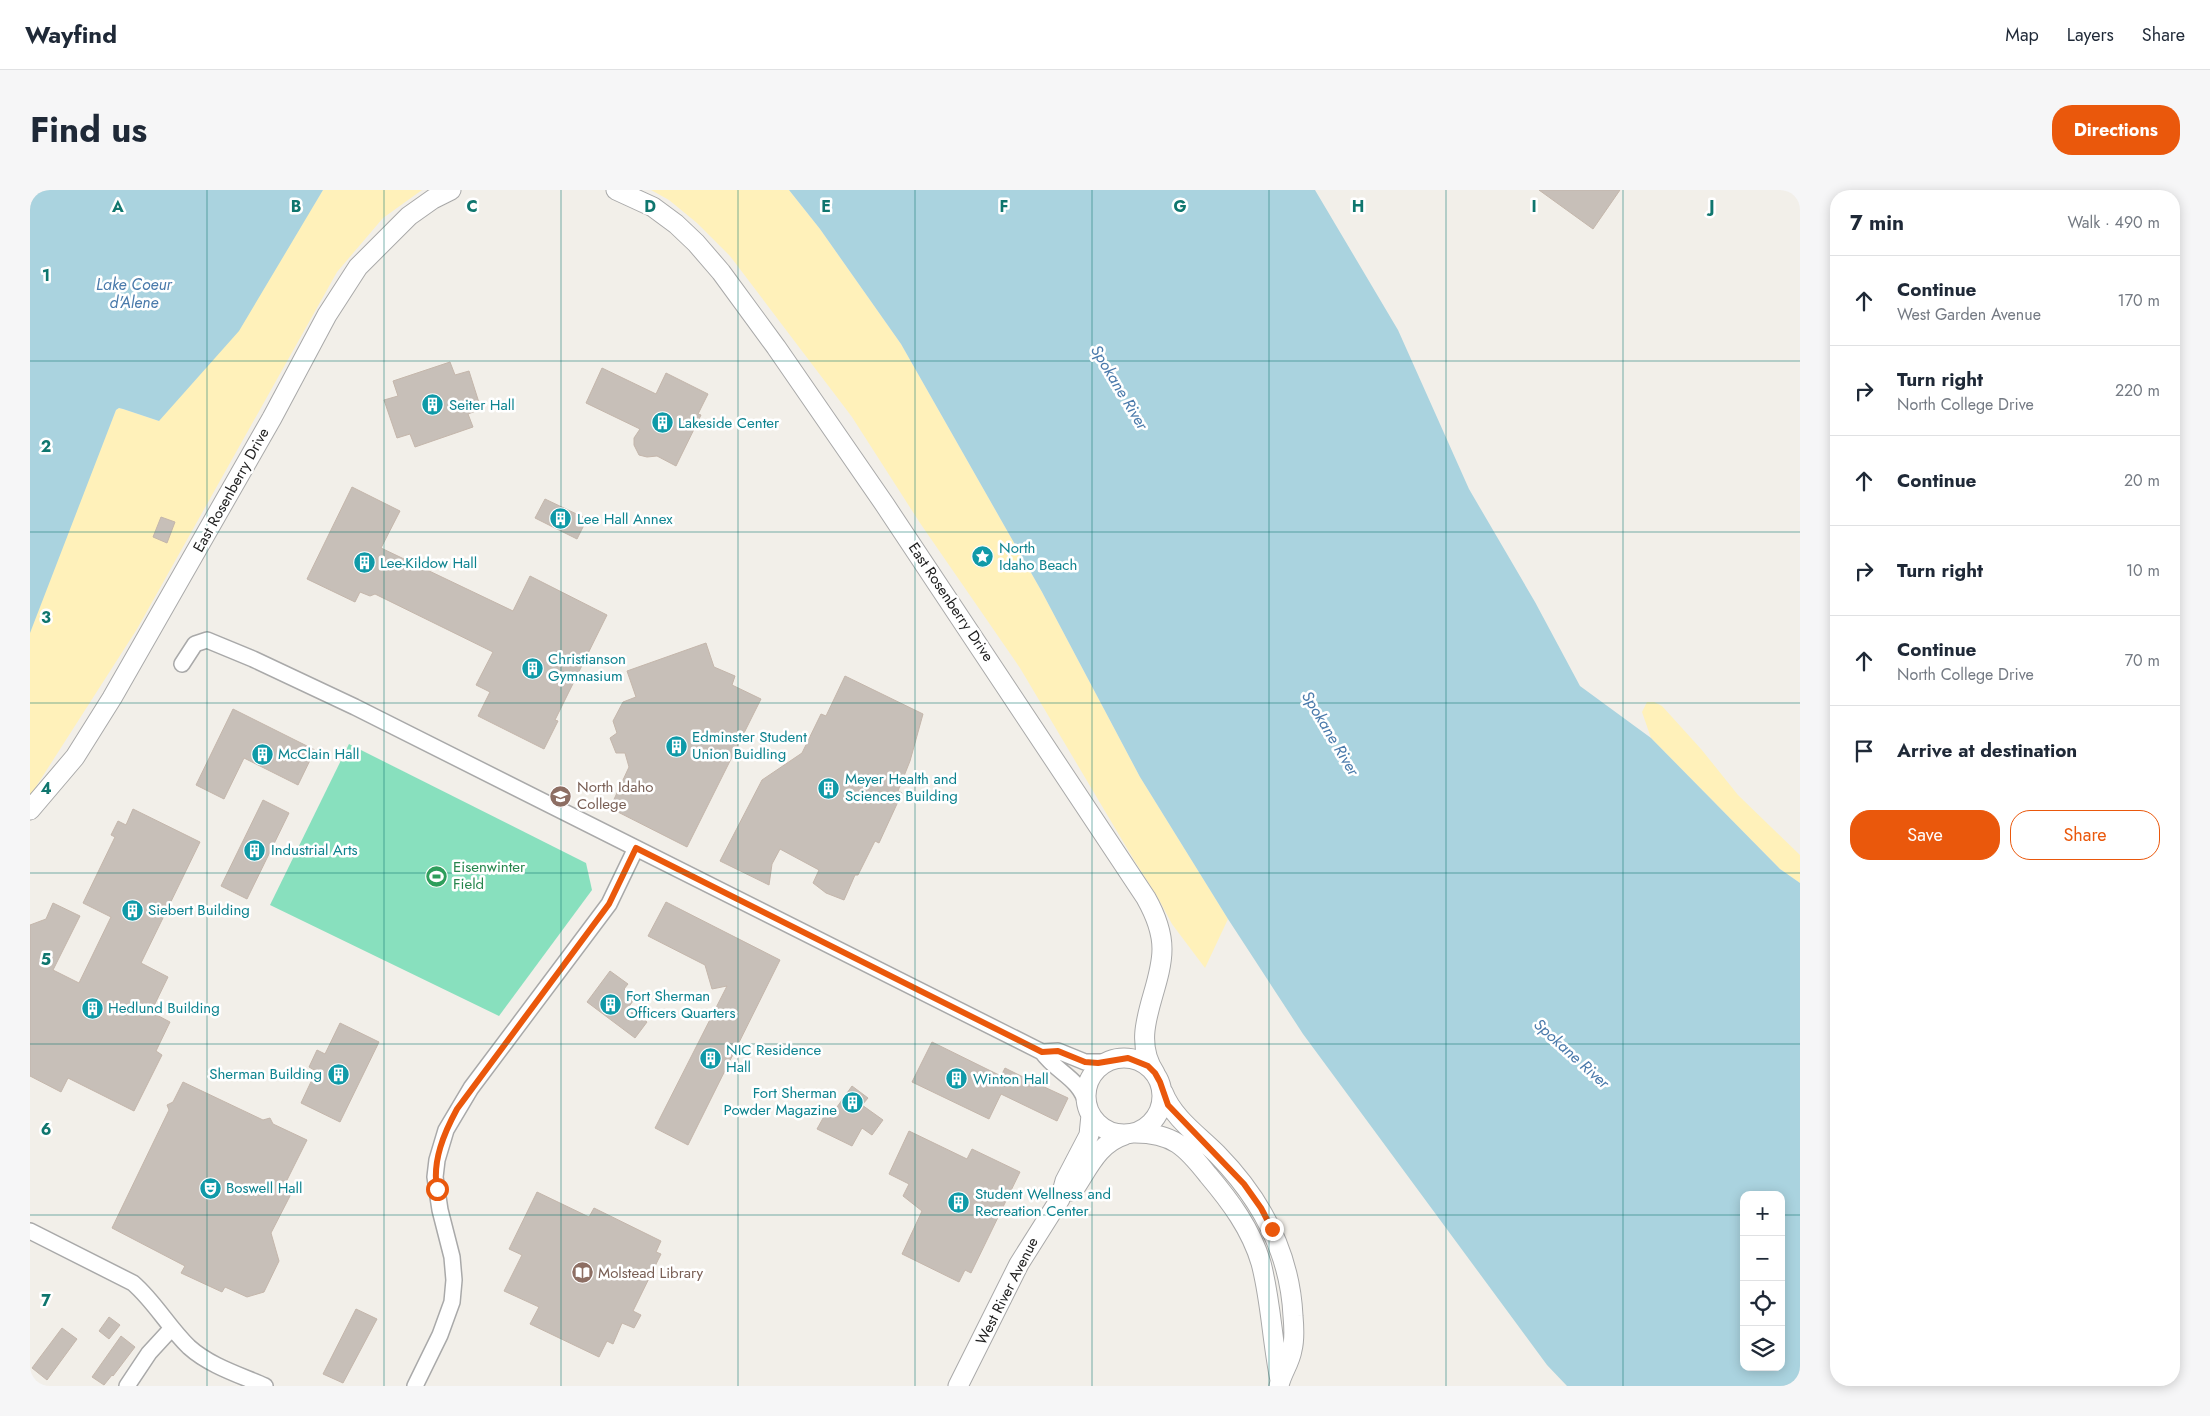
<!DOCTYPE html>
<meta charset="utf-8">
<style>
:root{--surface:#fff;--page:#f6f6f7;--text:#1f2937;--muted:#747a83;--line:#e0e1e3;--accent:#ea580c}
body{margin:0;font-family:Jost,sans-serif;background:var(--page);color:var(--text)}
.controls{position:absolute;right:15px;bottom:15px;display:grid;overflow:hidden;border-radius:10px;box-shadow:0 2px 12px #0003}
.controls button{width:45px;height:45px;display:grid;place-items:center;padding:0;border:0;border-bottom:1px solid var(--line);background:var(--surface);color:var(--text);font:25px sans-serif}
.stop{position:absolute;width:15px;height:15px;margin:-11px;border:4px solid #ea580c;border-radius:50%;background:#fff}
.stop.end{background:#ea580c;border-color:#fff;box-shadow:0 1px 5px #0008}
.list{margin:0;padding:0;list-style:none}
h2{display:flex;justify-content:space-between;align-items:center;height:65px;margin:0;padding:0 20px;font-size:21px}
h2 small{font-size:16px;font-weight:400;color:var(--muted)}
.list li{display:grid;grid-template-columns:32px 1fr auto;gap:15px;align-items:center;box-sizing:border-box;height:90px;padding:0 20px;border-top:1px solid var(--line)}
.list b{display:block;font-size:19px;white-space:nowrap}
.list p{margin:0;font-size:16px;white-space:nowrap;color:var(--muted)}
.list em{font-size:16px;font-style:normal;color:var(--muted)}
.actions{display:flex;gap:10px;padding:15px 20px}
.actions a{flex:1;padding:11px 0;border:1px solid var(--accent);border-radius:20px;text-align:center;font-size:18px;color:var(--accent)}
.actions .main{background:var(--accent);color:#fff}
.icon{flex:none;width:28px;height:28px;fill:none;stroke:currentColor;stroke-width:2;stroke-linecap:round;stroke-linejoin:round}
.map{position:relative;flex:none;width:1770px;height:1196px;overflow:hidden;border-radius:20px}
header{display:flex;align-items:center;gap:30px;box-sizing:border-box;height:70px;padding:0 25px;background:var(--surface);border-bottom:1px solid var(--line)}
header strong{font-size:24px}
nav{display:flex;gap:28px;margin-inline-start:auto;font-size:18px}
.intro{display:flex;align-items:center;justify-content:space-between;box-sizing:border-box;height:120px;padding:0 30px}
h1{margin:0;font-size:35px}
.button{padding:12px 22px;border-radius:20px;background:var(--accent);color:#fff;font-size:18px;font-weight:700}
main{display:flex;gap:30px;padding:0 30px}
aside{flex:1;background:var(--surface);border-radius:20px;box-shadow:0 2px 12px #0003}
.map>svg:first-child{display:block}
.sand{fill:#fff1ba}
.pitch{fill:#88e0be}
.water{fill:#aad3df;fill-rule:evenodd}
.building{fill:#c7bfb8;stroke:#c4b6ab}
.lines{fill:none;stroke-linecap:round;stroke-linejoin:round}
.minor-casing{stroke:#a9a9a9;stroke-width:18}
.tertiary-casing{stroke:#a9a9a9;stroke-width:21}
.minor{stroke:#fff;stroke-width:15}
.tertiary{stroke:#fff;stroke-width:19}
.route{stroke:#ea580c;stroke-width:6}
.grid{fill:none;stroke:#0f766e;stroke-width:1;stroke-opacity:0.55}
.labels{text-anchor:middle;stroke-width:5;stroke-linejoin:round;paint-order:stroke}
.culture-label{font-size:15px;fill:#0d838f;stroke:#fff;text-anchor:start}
.street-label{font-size:15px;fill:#222;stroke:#fff}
.education-label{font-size:15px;fill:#785e54;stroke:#fff;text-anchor:start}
.leisure-label{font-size:15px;fill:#27864d;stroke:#fff;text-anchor:start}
.water-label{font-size:16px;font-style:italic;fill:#4a7aab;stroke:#fff}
.grid-label{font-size:16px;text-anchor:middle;font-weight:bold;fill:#0f766e;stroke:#fff;stroke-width:5;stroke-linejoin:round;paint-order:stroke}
</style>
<header>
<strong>Wayfind</strong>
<nav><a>Map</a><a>Layers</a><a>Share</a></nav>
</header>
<div class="intro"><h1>Find us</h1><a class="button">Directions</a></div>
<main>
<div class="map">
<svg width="1770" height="1196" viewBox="0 0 1770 1196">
<rect width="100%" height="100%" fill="#f2efe9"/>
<path class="sand" d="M293,0H392L353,28L307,82L107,439L0,606V441L40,331L86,220L89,218L93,219L129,231L273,32Z
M621,0H759L790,39L871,154L1012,402L1110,587L1198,729L1175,778L1142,734L1127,706L1104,670L990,478L890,333L822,227L700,66L667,33L639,10Z
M1617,512H1624L1632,516L1671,559L1708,605L1770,665V693L1750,679L1621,548L1612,522Z"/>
<path class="pitch" d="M319,554L556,673L562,700L469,826L240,715Z"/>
<path class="water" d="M0,0H293L209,141L129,231L93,219L89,218L86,220L0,443Z
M759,0H1285L1368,140L1439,299L1505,412L1550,496L1621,548L1750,679L1770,693V1196H1537L1517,1175L1273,844L1198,729L1110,587L1012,402L871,154L790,39ZM1714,1005H1751V1177H1714Z"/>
<path class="building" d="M1509,0H1590L1563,39Z
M420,172L425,185L439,181L451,219L438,224L443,237L385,257L380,244L367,248L354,210L368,206L363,191Z
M572,178L626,204L636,183L678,204L668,224L671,225L646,276L627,266L617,267L609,265L604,255V248L610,239L556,213Z
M322,297L370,321L351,358L483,421L500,386L577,425L525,530L528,531L514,559L448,526L460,502L446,495L463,462L345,404L340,406L330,402L325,412L277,389Z
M515,309L557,329L547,349L505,328Z
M131,327L145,332L137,353L123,347Z
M676,453L684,477L705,486L702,495L731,509L657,657L580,618L599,577L595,563H586L580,548L587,543L583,531L593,512L606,507L597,481Z
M815,486L893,524L880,571L868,601L872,603L849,653L845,651L828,685H825L814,710L796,703L783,693L789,680L750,659L742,674L739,695L690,671L732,590L772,563L791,524L796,526Z
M203,519L285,560L268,595L214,568L194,609L166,595Z
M233,610L259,623L217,709L191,696Z
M103,619L170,652L111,773L138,787L121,822L140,832L126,861L132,865L104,921L38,888L31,902L0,886V735L16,729L23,713L50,726L23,780L49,793L81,727L53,713L85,647L81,645L88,631L96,635Z
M636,712L750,770L658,955L625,938L697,796L682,799L675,775L618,746Z
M580,781L598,794L594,799L605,808L598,818L617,832L605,848L557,812Z
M310,833L349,852L310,932L271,913L286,881L279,877L287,860L295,864Z
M902,852L971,886L975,878L997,889L999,885L1012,892L1010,895L1038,908L1027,931L971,904L959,929L882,892Z
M153,892L233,930L240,928L243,934L277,950L256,992L261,1004L241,1043L249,1071L234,1102L217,1107L195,1097L192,1102L151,1083L155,1076L82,1038L139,920L137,915L143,912Z
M822,896L838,908L832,915L853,930L842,945L832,938L822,956L787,939L797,921L802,924Z
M879,941L937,969L942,959L990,982L941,1083L935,1080L929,1092L872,1064L892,1021L873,1006L879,994L859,984Z
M507,1002L559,1027L564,1018L631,1051L626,1062L631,1064L603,1121L611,1125L604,1138L592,1133L583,1154L577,1151L569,1167L500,1134L509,1117L474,1101L492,1065L479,1059Z
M326,1119L347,1129L313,1193L293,1184Z
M79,1127L90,1135L79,1149L69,1141Z
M32,1138L47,1149L17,1190L2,1178Z
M91,1146L105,1157L83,1186L82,1185L74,1195L62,1187Z"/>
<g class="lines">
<defs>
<path id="minor" d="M152,474L165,454L177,450L223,469L325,517L1012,862C1028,884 1049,887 1057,915
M1012,862L1028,861L1055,872H1078
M0,1041L103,1093C125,1112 139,1138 159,1157C180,1176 210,1185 235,1196
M97,1196L119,1163L142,1138
M385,1196L410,1145L422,1112L424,1090L422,1067L410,1020L405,987L407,970L416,940L441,898L579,714L606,658"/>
<path id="tertiary" d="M586,0L623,17L646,34L666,53L691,82L746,157L855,315L1116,708C1125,724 1132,741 1132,759C1132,801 1098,843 1125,883
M0,620L45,567L82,508L242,228L297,125L328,77L379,26L403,9L421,0
M1056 906a38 38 0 1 1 76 0a38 38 0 1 1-76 0Z
M1133,902C1143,928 1168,945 1187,964C1231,1009 1260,1063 1263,1126C1264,1137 1265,1149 1262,1160C1260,1173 1251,1184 1249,1196
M1105,943C1143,943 1156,957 1178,985C1200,1011 1221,1039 1231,1073C1241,1111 1242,1151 1250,1190
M1041,1001L1045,998C1059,977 1069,953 1095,945
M928,1196L989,1074L1030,1009L1035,991L1059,945L1061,925"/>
</defs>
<use href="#minor" class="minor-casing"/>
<use href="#tertiary" class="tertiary-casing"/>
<use href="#minor" class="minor"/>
<use href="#tertiary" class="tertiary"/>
</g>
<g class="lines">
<path class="route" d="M407,999C402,971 414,943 427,919L579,714L606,658L1012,862L1028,861L1055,872L1068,873L1098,868L1118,876L1125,883L1130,892L1138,915L1214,994L1231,1018L1242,1039"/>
</g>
<path class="grid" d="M177,0V1196M354,0V1196M531,0V1196M708,0V1196M885,0V1196M1062,0V1196M1239,0V1196M1416,0V1196M1593,0V1196M0,171H1770M0,342H1770M0,513H1770M0,683H1770M0,854H1770M0,1025H1714M1751,1025H1770"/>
<defs>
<symbol id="building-disc" viewBox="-11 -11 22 22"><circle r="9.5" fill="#0f9aa8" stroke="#fff"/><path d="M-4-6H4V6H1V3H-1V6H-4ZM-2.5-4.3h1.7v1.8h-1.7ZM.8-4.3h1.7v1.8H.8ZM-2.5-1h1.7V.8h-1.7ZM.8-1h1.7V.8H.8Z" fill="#fff"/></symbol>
<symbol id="sight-disc" viewBox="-11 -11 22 22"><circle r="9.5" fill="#0f9aa8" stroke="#fff"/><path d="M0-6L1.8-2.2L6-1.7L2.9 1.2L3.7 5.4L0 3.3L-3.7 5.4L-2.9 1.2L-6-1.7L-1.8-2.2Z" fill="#fff"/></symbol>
<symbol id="university-disc" viewBox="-11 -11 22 22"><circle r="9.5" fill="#8d6e63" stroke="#fff"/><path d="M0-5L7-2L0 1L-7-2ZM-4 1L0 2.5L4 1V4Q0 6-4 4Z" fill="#fff"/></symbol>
<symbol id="stadium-disc" viewBox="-11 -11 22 22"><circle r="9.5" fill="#2e9e5b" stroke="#fff"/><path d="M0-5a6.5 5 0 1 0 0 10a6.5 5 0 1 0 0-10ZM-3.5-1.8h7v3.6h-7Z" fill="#fff"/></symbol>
<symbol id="theatre-disc" viewBox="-11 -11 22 22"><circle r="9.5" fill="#0f9aa8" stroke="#fff"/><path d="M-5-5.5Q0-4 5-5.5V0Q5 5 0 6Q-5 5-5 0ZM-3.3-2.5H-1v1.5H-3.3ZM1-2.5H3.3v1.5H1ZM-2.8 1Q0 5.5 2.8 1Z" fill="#fff"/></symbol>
<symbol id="library-disc" viewBox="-11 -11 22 22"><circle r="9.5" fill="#8d6e63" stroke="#fff"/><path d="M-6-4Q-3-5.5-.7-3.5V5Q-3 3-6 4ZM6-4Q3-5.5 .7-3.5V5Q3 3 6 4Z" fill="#fff"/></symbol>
</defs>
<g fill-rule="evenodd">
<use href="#building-disc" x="390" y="202" width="25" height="25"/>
<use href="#building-disc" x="620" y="220" width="25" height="25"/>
<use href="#building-disc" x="518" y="316" width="25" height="25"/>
<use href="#sight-disc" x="940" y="354" width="25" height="25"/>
<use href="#building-disc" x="322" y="360" width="25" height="25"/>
<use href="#building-disc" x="490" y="466" width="25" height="25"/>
<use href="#building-disc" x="634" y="544" width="25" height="25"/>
<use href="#building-disc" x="220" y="552" width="25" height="25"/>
<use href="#building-disc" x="786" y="586" width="25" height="25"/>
<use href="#university-disc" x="518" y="594" width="25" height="25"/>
<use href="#building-disc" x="212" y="648" width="25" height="25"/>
<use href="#stadium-disc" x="394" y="674" width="25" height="25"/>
<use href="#building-disc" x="90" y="708" width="25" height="25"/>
<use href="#building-disc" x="568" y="802" width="25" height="25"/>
<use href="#building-disc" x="50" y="806" width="25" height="25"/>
<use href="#building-disc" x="668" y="856" width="25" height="25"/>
<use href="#building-disc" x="296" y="872" width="25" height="25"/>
<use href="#building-disc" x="914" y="876" width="25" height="25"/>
<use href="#building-disc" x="810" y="900" width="25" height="25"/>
<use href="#theatre-disc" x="168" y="986" width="25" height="25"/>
<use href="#building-disc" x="916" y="1000" width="25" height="25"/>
<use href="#library-disc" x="540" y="1070" width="25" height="25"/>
</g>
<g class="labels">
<g class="culture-label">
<text x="419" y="220">Seiter Hall</text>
<text x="648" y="238">Lakeside Center</text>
<text x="547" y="334">Lee Hall Annex</text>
<text x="969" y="363">North<tspan x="969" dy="17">Idaho Beach</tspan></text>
<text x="350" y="378">Lee-Kildow Hall</text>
<text x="518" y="474">Christianson<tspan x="518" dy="17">Gymnasium</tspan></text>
<text x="662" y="552">Edminster Student<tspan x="662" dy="17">Union Buidling</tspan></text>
<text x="248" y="569">McClain Hall</text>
<text x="815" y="594">Meyer Health and<tspan x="815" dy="17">Sciences Building</tspan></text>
<text x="241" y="665">Industrial Arts</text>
<text x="118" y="725">Siebert Building</text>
<text x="596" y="811">Fort Sherman<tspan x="596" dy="17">Officers Quarters</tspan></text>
<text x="78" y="823">Hedlund Building</text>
<text x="696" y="865">NIC Residence<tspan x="696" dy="17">Hall</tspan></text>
<text x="292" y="889" text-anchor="end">Sherman Building</text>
<text x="943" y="894">Winton Hall</text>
<text x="807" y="908" text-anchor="end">Fort Sherman<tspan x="807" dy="17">Powder Magazine</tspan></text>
<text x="196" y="1003">Boswell Hall</text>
<text x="945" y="1009">Student Wellness and<tspan x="945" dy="17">Recreation Center</tspan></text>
</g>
<g class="street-label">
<text transform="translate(201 300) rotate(-61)" y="5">East Rosenberry Drive</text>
<text transform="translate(921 412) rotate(56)" y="5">East Rosenberry Drive</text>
<text transform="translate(977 1101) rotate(-63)" y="5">West River Avenue</text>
</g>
<g class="education-label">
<text x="547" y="602">North Idaho<tspan x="547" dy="17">College</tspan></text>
<text x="568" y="1088">Molstead Library</text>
</g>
<g class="leisure-label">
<text x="423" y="682">Eisenwinter<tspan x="423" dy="17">Field</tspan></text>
</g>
<g class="water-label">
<text x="104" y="100">Lake Coeur<tspan x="104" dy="18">d'Alene</tspan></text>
<text transform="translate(1090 197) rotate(59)" y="6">Spokane River</text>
<text transform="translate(1301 543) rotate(59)" y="6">Spokane River</text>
<text transform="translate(1542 863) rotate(42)" y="6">Spokane River</text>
</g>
</g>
<g class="grid-label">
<text x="88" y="22">A</text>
<text x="266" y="22">B</text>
<text x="442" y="22">C</text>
<text x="620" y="22">D</text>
<text x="796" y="22">E</text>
<text x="974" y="22">F</text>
<text x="1150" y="22">G</text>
<text x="1328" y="22">H</text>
<text x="1504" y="22">I</text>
<text x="1682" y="22">J</text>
<text x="16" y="91">1</text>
<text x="16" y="262">2</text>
<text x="16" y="433">3</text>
<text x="16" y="604">4</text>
<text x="16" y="775">5</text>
<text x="16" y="945">6</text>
<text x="16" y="1116">7</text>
</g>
</svg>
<div class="controls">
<button>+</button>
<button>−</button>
<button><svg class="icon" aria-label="locate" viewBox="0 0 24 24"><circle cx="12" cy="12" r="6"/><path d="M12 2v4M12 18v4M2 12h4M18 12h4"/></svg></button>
<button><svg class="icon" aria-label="layers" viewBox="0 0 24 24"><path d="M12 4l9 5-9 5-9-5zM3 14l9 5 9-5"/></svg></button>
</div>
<div class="stop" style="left:407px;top:999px"></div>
<div class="stop end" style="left:1242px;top:1039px"></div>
</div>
<aside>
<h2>7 min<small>Walk · 490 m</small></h2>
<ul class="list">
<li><svg class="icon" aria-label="ahead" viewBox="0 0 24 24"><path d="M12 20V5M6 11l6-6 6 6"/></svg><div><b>Continue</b><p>West Garden Avenue</p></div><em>170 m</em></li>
<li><svg class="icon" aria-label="right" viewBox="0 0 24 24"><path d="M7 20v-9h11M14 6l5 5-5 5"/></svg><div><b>Turn right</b><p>North College Drive</p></div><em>220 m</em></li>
<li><svg class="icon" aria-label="ahead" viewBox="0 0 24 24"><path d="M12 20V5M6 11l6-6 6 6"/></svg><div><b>Continue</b></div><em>20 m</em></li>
<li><svg class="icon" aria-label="right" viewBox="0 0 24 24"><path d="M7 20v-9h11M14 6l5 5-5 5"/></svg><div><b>Turn right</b></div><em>10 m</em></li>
<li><svg class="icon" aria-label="ahead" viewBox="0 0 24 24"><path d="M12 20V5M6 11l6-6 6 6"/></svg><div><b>Continue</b><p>North College Drive</p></div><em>70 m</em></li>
<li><svg class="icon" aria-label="arrive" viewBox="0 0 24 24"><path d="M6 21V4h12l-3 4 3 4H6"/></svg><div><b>Arrive at destination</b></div></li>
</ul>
<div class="actions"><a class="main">Save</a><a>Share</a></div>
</aside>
</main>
